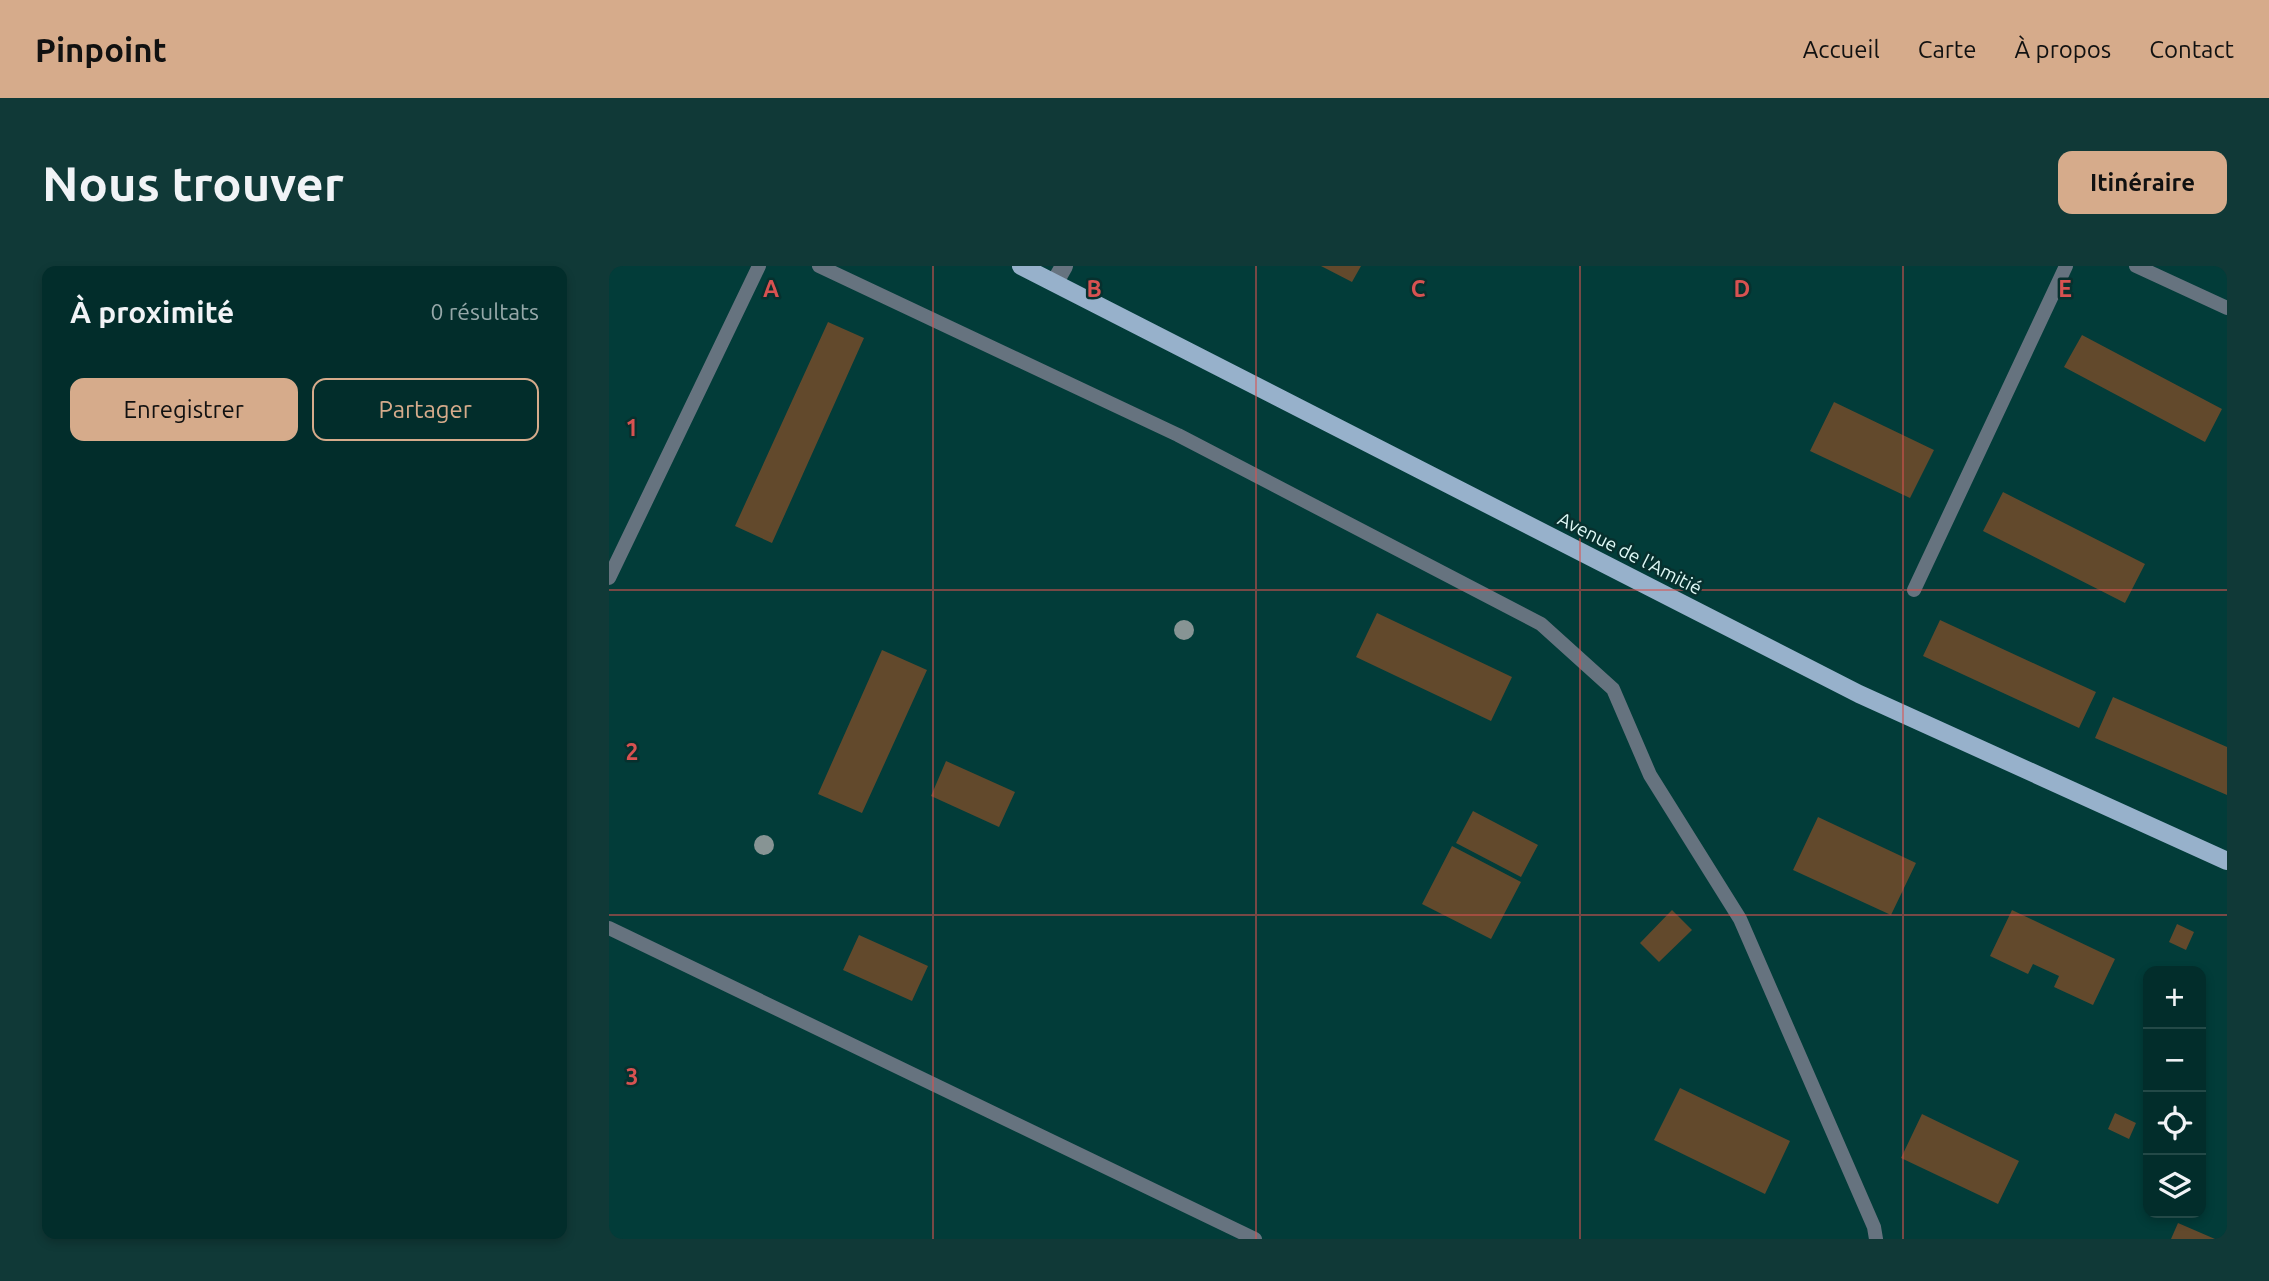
<!DOCTYPE html>
<html lang="fr">
<meta charset="utf-8">
<style>
:root{--surface:#022d2b;--page:#103937;--text:#f1f3f6;--muted:#96a8a9;--line:#234947;--accent:#d6ab8b}
body{margin:0;font-family:Ubuntu,sans-serif;background:var(--page);color:var(--text)}
.controls{position:absolute;right:21px;bottom:21px;display:grid;overflow:hidden;border-radius:14px;box-shadow:0 4px 10px #0003}
.controls button{width:63px;height:63px;display:grid;place-items:center;padding:0;border:0;border-bottom:2px solid var(--line);background:var(--surface);color:var(--text);font:35px sans-serif}
.list{margin:0;padding:0;list-style:none}
h2{display:flex;justify-content:space-between;align-items:center;height:91px;margin:0;padding:0 28px;font-size:30px}
h2 small{font-size:23px;font-weight:400;color:var(--muted)}
.actions{display:flex;gap:14px;padding:21px 28px}
.actions a{flex:1;padding:16px 0;border:2px solid var(--accent);border-radius:14px;text-align:center;font-size:24px;color:var(--accent)}
.actions .main{background:var(--accent);color:#111}
.icon{flex:none;width:38px;height:38px;fill:none;stroke:currentColor;stroke-width:2;stroke-linecap:round;stroke-linejoin:round}
.map{position:relative;flex:none;width:1618px;height:973px;overflow:hidden;border-radius:14px}
header{display:flex;align-items:center;gap:42px;box-sizing:border-box;height:98px;padding:0 35px;background:var(--accent);color:#111}
header strong{font-size:33px}
nav{display:flex;gap:38px;margin-inline-start:auto;font-size:24px}
.intro{display:flex;align-items:center;justify-content:space-between;box-sizing:border-box;height:168px;padding:0 42px}
h1{margin:0;font-size:49px}
.button{padding:18px 32px;border-radius:14px;background:var(--accent);color:#111;font-size:24px;font-weight:700}
main{display:flex;gap:42px;padding:0 42px}
aside{flex:1;background:var(--surface);border-radius:14px;box-shadow:0 4px 10px #0003}
.map>svg:first-child{display:block}
.building{fill:#62492c}
.lines{fill:none;stroke-linecap:round;stroke-linejoin:round}
.service{stroke:#66737f;stroke-width:14}
.tertiary{stroke:#66737f;stroke-width:18}
.primary{stroke:#97b1cb;stroke-width:18}
.tree{fill:#879494}
.grid{fill:none;stroke:#d85251;stroke-width:2;stroke-opacity:0.55}
.labels{text-anchor:middle;stroke-width:5;stroke-linejoin:round;paint-order:stroke}
.street-label{font-size:19px;fill:#dff9f6;stroke:#07302e}
.grid-label{font-size:23px;text-anchor:middle;font-weight:bold;fill:#d85251;stroke:#07302e;stroke-width:5;stroke-linejoin:round;paint-order:stroke}
</style>
<header>
<strong>Pinpoint</strong>
<nav><a>Accueil</a><a>Carte</a><a>À propos</a><a>Contact</a></nav>
</header>
<div class="intro"><h1>Nous trouver</h1><a class="button">Itinéraire</a></div>
<main>
<aside>
<h2>À proximité<small>0 résultats</small></h2>
<ul class="list">
</ul>
<div class="actions"><a class="main">Enregistrer</a><a>Partager</a></div>
</aside>
<div class="map">
<svg width="1618" height="973" viewBox="0 0 1618 973">
<rect width="100%" height="100%" fill="#023c39"/>
<path class="building" d="M712,0H752L743,16Z
M219,56L255,72L163,277L126,260Z
M1473,69L1613,143L1596,176L1455,101Z
M1225,136L1325,184L1301,232L1201,185Z
M1394,226L1536,298L1516,337L1374,265Z
M768,347L903,411L882,455L747,391Z
M1331,354L1487,426L1470,462L1314,390Z
M273,384L318,404L253,547L209,528Z
M1504,431L1618,481V529L1486,472Z
M337,495L406,526L390,561L322,530Z
M864,545L929,579L912,611L847,577Z
M1209,551L1307,597L1282,649L1184,604Z
M843,580L912,616L882,673L813,638Z
M1063,644L1083,664L1050,696L1031,677Z
M1403,644L1506,693L1484,739L1445,721L1450,710L1424,698L1419,708L1381,690Z
M1568,658L1585,666L1577,684L1560,676Z
M250,669L319,700L303,735L234,704Z
M1071,822L1181,875L1156,928L1045,874Z
M1506,847L1527,857L1520,873L1499,863Z
M1313,848L1410,895L1389,938L1292,892Z
M1569,957L1606,973H1562Z"/>
<g class="lines">
<path class="service" d="M210,0L569,169L932,358L1004,423L1041,509L1131,653L1265,961L1267,973
M1527,0L1618,42
M0,312L150,0
M1305,324L1457,0
M0,662L646,973"/>
<path class="tertiary" d="M446,16L455,0"/>
<path class="primary" d="M412,0L1250,428L1618,595"/>
</g>
<g class="tree">
<circle cx="575" cy="364" r="10"/>
<circle cx="155" cy="579" r="10"/>
</g>
<path class="grid" d="M324,0V973M647,0V973M971,0V973M1294,0V973M0,324H1618M0,649H1618"/>
<g class="labels">
<g class="street-label">
<text transform="translate(1021 287) rotate(27)" y="7">Avenue de l'Amitié</text>
</g>
</g>
<g class="grid-label">
<text x="162" y="31">A</text>
<text x="485" y="31">B</text>
<text x="809" y="31">C</text>
<text x="1133" y="31">D</text>
<text x="1456" y="31">E</text>
<text x="23" y="170">1</text>
<text x="23" y="494">2</text>
<text x="23" y="819">3</text>
</g>
</svg>
<div class="controls">
<button>+</button>
<button>−</button>
<button><svg class="icon" aria-label="locate" viewBox="0 0 24 24"><circle cx="12" cy="12" r="6"/><path d="M12 2v4M12 18v4M2 12h4M18 12h4"/></svg></button>
<button><svg class="icon" aria-label="layers" viewBox="0 0 24 24"><path d="M12 4l9 5-9 5-9-5zM3 14l9 5 9-5"/></svg></button>
</div>
</div>
</main>
